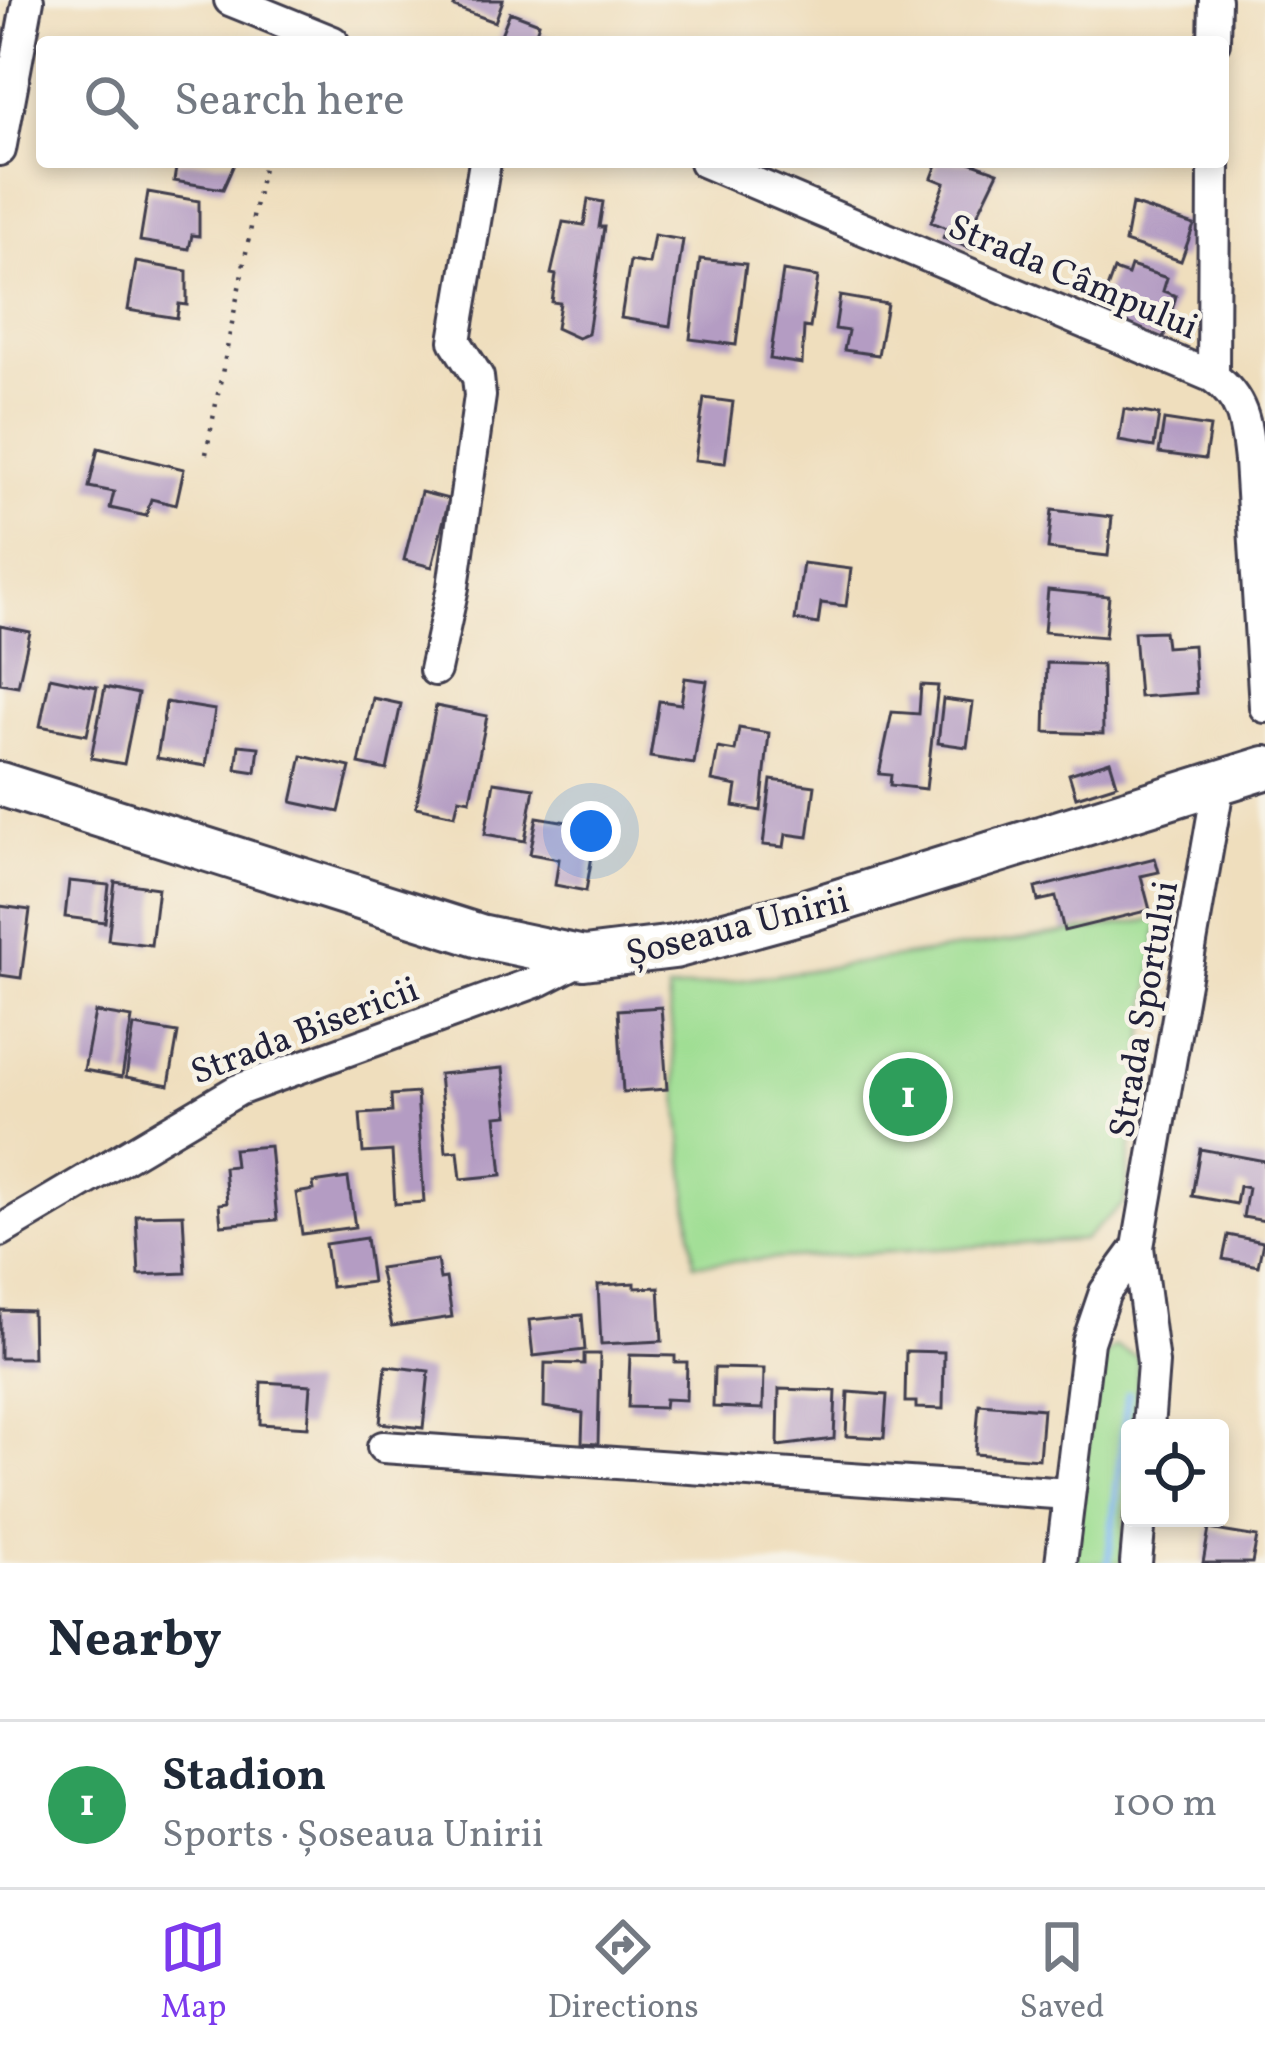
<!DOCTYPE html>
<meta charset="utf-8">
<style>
:root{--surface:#fff;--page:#f2f2f3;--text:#1f2937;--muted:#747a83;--line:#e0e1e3;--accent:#7c3aed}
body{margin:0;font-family:Vollkorn,serif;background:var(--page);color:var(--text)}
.controls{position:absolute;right:36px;bottom:36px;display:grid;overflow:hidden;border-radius:12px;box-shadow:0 6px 18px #0003}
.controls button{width:108px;height:108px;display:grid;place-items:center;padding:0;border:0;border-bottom:3px solid var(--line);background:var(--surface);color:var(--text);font:60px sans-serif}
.you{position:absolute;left:591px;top:831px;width:42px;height:42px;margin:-30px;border:9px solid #fff;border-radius:50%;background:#1a73e8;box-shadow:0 0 0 18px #1a73e833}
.badge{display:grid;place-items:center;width:78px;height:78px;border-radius:50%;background:var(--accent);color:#fff;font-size:39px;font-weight:700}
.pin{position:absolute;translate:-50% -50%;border:6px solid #fff;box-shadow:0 3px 12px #0006}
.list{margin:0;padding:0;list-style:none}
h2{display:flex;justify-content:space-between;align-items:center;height:156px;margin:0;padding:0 48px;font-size:51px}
h2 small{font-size:39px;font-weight:400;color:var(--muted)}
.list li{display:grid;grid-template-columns:78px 1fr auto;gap:36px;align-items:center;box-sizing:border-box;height:168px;padding:0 48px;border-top:3px solid var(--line)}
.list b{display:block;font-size:45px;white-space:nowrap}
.list p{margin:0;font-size:39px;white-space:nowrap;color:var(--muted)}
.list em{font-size:39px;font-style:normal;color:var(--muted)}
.icon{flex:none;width:66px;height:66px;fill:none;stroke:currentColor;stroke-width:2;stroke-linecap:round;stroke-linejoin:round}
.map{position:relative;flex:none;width:1265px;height:1563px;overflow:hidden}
.search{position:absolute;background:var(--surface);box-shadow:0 6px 18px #0003;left:36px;right:36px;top:36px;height:132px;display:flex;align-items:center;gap:30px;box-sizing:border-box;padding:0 42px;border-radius:12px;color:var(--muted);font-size:45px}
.sheet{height:324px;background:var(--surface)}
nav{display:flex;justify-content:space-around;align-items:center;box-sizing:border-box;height:168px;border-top:3px solid var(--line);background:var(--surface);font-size:33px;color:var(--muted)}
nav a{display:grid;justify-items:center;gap:6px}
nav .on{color:var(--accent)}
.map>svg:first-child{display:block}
.green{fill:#9fde93;stroke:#608067;stroke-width:3}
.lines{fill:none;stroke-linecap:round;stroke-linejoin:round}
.stream{stroke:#7cb9ef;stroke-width:8}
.building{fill:#b49cc3}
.minor-casing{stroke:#413e4e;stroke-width:36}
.secondary-casing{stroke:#413e4e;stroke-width:48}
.path{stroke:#413e4e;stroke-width:4.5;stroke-dasharray:3 9;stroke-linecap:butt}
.minor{stroke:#fff;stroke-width:30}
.secondary{stroke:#fff;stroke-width:42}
.labels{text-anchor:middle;stroke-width:9;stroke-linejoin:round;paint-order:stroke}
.street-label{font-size:36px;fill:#22223b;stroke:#f7f3e8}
</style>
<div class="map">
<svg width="1265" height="1563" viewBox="0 0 1265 1563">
<rect width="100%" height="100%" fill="#f7f3e8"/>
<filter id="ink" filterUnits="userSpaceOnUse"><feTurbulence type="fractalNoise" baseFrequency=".00833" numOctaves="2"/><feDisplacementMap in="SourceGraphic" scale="24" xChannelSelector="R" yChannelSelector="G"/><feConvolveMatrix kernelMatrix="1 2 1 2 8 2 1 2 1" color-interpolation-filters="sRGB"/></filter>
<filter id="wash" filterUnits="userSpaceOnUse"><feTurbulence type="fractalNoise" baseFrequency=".004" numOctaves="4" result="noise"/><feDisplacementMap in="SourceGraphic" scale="48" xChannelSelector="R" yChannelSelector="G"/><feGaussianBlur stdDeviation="2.7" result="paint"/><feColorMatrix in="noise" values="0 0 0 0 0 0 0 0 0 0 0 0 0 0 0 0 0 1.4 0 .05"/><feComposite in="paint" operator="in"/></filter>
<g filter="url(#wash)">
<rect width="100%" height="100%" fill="#efdebd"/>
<path class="green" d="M1159,919L1124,1203L1083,1240L694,1264L668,991Z
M1115,1347L1138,1357L1137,1428H1130L1122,1563H1072L1097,1361Z"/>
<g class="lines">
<path class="stream" d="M1108,1563L1128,1394"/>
</g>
<g id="blocks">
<path class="building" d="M457,0H503L495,22L454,7Z
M510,12L539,23L536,32L549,37L547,42H498Z
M177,162H235L223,189L174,181Z
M938,162H970L998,172L969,232L977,235L972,249L943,238L947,228L931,222L945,183L932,178Z
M148,192L199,201V236L192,235L189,249L140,241Z
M588,199L603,202L599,227H604L588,334L578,338L556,328L560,303L552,302L556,275L551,274L563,222L584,225Z
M1132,204L1194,225L1181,261L1125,242Z
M654,235L683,240L670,326L621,318L630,261L649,264Z
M700,259L746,264L736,345L690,339Z
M136,262L187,271V305L179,304L177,318L128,310Z
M1131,266L1167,278L1163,291L1176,296L1162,344L1095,322L1114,270L1128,275Z
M783,271L818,277L810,328L804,327L802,364L770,359Z
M840,296L887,304L878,355L844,350L848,331L835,329Z
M704,398L733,402L725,463L695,460Z
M1124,409L1159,415L1154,447L1119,441Z
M1164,420L1210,427L1205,459L1159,453Z
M98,448L184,469L176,505L151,499L146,516L110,508L114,492L89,487Z
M421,492L449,499L432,567L404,560Z
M1052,510L1112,517L1108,556L1048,549Z
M803,563L851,569L846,606L821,603L818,624L795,620Z
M1048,590L1109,596L1105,637L1044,632Z
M0,626L30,632L18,686L0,683Z
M1164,631L1166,647L1193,645L1196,693L1139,697L1134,632Z
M1047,663L1102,665L1103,734L1045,732Z
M50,677L97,687L87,735L40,726Z
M685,678L707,681L694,764L650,757L659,701L681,704Z
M921,685L938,686L926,789L890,785L891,775L879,774L892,712L919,714Z
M105,687L138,694L124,764L91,758Z
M373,698L401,704L387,770L359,764Z
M943,699L973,703L967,747L938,743Z
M166,702L215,710L206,766L157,758Z
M436,706L487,716L470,800L459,798L455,815L416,807Z
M739,728L769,733L761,811L734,806L737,786L712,781L718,748L735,751Z
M239,745L259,747L256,772L236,769Z
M302,756L350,767L339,812L292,802Z
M1110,761L1117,784L1076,797L1069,774Z
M771,780L815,786L808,837L786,834L784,847L763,845Z
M494,782L534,788L525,841L485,834Z
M537,817L597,827L586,891L555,885L559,859L530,854Z
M1155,858L1159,872L1141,876L1150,910L1064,931L1056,897L1038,901L1035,888Z
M69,881L109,885L105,922L65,917Z
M115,882L158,888L151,945L108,940Z
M0,906L30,910L21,978L0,975Z
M661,1007L667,1089L623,1092L618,1010Z
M95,1012L132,1018L122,1077L84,1070Z
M134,1026L178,1033L169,1085L126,1077Z
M503,1068L508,1115L496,1116L502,1175L461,1179L458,1151L446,1152L439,1074Z
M417,1093L424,1202L395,1204L392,1151L363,1153L360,1114L392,1112L391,1095Z
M270,1146L277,1220L221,1225L219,1204L227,1203L224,1167L235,1166L233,1149Z
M1200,1149L1265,1161V1221L1243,1217L1248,1188L1239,1186L1236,1204L1192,1196Z
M348,1178L355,1227L302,1234L296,1193L314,1190L313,1183Z
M183,1214L186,1273L139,1275L136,1215Z
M1228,1235L1263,1242L1258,1266L1223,1259Z
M366,1238L372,1282L331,1287L325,1244Z
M437,1260L440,1279L446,1278L452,1317L392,1326L379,1268Z
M635,1283V1288L659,1287L662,1341L601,1344L598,1285Z
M0,1310L32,1311L33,1358H0Z
M582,1315L585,1350L533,1356L529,1320Z
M906,1351L944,1352L943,1409L916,1408V1402H905Z
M584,1354H600L598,1444L582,1443L583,1413L544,1407L545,1363L584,1364Z
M630,1355L675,1356V1362H687L686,1400L665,1399L664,1408L628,1407Z
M386,1366L429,1371L423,1428L380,1423Z
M714,1368L764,1369L763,1409L713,1407Z
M261,1382L311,1385L308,1427L260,1424Z
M779,1389L836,1391L834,1439L778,1446Z
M848,1392L887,1395L884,1438L846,1436Z
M979,1404L1043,1409L1039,1459L975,1454Z
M1209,1529L1257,1537L1252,1563H1203Z"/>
</g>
</g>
<g filter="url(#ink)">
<use href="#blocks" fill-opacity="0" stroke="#413e4e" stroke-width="3"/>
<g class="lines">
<defs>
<path id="minor" d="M230,0L333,42
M1214,42L1215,0
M0,150L28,0
M705,162L1213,377C1244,399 1246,425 1250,461L1265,707
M1213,377L1214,162
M435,670L453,587L480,396L478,377L455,341L485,162
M0,1231L238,1090L541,980L584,958
M1148,1428L1153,1363L1138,1247L1219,782
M383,1447L1069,1494
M1061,1563L1088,1342L1105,1292L1138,1247
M1136,1563L1140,1518"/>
<path id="secondary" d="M0,784L480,936L584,958L674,947L806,911L1265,768"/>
</defs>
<use href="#minor" class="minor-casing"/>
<use href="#secondary" class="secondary-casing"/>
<path class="path" d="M206,454L264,162"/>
<use href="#minor" class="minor"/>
<use href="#secondary" class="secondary"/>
</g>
</g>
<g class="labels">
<g class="street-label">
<text transform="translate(1074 275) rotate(23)" y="13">Strada Câmpului</text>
<text transform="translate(737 925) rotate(-14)" y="13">Șoseaua Unirii</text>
<text transform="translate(1142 1009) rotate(-80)" y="13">Strada Sportului</text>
<text transform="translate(304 1029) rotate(-21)" y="13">Strada Bisericii</text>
</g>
</g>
</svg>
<div class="controls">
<button><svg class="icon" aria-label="locate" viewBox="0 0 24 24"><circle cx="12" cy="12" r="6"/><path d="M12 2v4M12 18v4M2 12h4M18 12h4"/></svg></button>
</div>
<div class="you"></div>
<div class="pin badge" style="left:908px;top:1097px;background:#2e9e5b">1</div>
<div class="search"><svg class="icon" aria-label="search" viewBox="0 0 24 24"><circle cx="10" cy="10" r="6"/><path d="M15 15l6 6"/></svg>Search here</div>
</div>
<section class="sheet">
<h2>Nearby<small></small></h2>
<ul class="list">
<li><span class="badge" style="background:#2e9e5b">1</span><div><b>Stadion</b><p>Sports · Șoseaua Unirii</p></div><em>100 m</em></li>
</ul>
</section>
<nav>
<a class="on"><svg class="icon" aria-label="map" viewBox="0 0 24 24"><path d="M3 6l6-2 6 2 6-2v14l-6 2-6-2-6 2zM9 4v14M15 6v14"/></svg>Map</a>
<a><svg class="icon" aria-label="directions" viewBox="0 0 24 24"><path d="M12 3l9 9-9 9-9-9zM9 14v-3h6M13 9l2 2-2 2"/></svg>Directions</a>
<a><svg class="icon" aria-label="saved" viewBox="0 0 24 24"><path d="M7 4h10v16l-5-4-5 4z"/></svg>Saved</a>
</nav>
